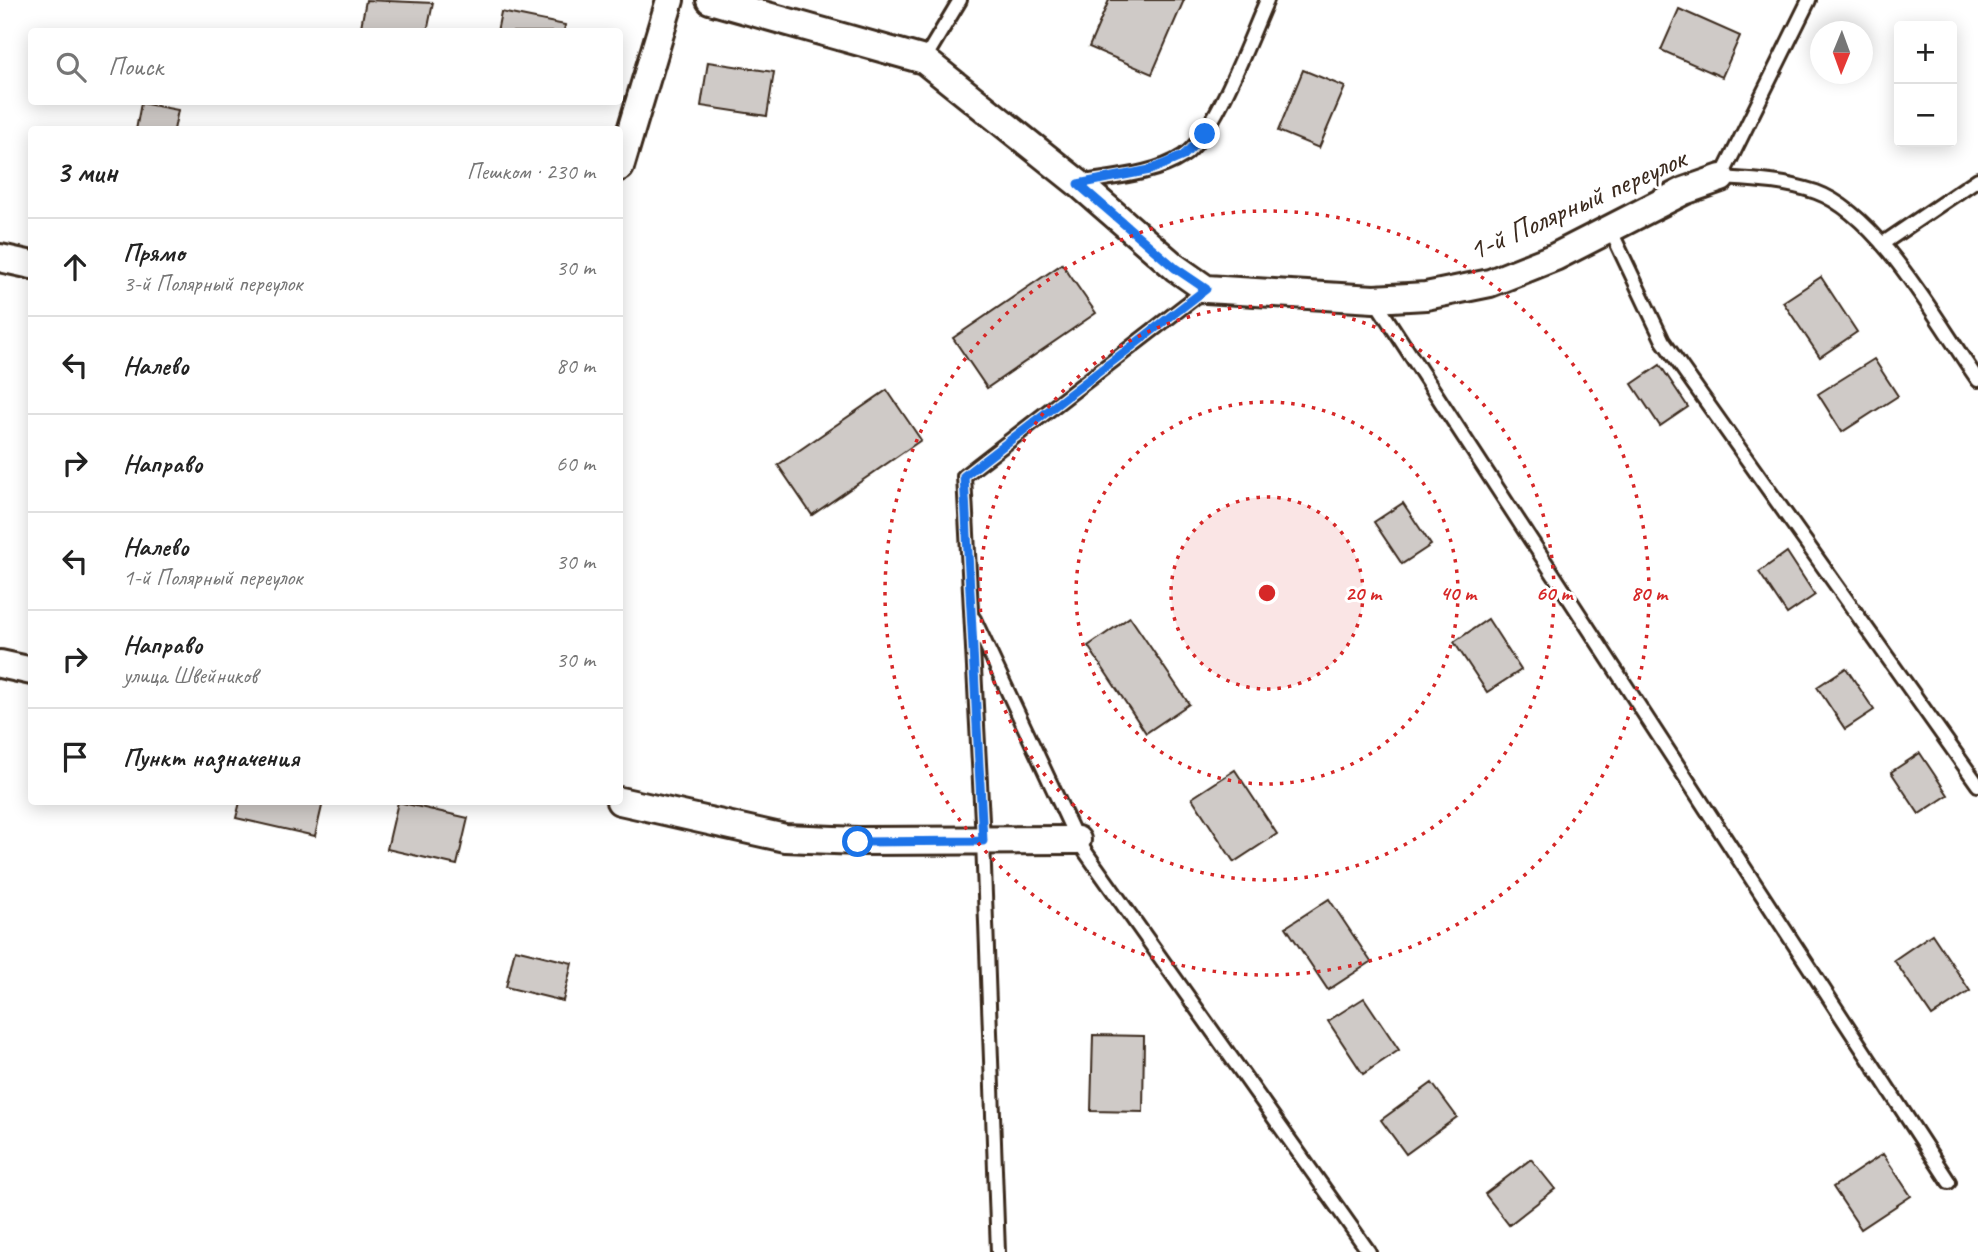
<!DOCTYPE html>
<html lang="ru">
<meta charset="utf-8">
<style>
:root{--surface:#fff;--page:#f2f2f2;--text:#222;--muted:#767676;--line:#e0e0e0}
body{margin:0;font-family:Caveat,sans-serif;background:var(--page);color:var(--text)}
.controls{position:absolute;right:21px;top:21px;display:grid;overflow:hidden;border-radius:7px;box-shadow:0 4px 18px #0003}
.controls button{width:63px;height:63px;display:grid;place-items:center;padding:0;border:0;border-bottom:2px solid var(--line);background:var(--surface);color:var(--text);font:35px sans-serif}
.compass{position:absolute;left:1810px;top:21px;width:63px;height:63px;border-radius:50%;background:var(--surface);box-shadow:0 4px 18px #0003;rotate:181deg}
.stop{position:absolute;width:21px;height:21px;margin:-16px;border:5px solid #1a73e8;border-radius:50%;background:#fff}
.stop.end{background:#1a73e8;border-color:#fff;box-shadow:0 2px 7px #0008}
.list{margin:0;padding:0;list-style:none}
h2{display:flex;justify-content:space-between;align-items:center;height:91px;margin:0;padding:0 28px;font-size:30px}
h2 small{font-size:23px;font-weight:400;color:var(--muted)}
.list li{display:grid;grid-template-columns:46px 1fr auto;gap:21px;align-items:center;box-sizing:border-box;height:98px;padding:0 28px;border-top:2px solid var(--line)}
.list b{display:block;font-size:26px;white-space:nowrap}
.list p{margin:0;font-size:23px;white-space:nowrap;color:var(--muted)}
.list em{font-size:23px;font-style:normal;color:var(--muted)}
.icon{flex:none;width:38px;height:38px;fill:none;stroke:currentColor;stroke-width:2;stroke-linecap:round;stroke-linejoin:round}
.map{position:relative;flex:none;width:1978px;height:1252px;overflow:hidden}
.search{position:absolute;background:var(--surface);box-shadow:0 4px 18px #0003;left:28px;top:28px;width:595px;height:77px;display:flex;align-items:center;gap:18px;box-sizing:border-box;padding:0 24px;border-radius:7px;color:var(--muted);font-size:26px}
.panel{position:absolute;background:var(--surface);box-shadow:0 4px 18px #0003;left:28px;top:126px;width:595px;height:679px;border-radius:7px}
.map>svg:first-child{display:block}
.building{fill:#cfcac7;stroke:#3b2a1e;stroke-width:2}
.lines{fill:none;stroke-linecap:round;stroke-linejoin:round}
.lane-casing{stroke:#3b2a1e;stroke-width:18}
.street-casing{stroke:#3b2a1e;stroke-width:32}
.lane{stroke:#fff;stroke-width:12}
.street{stroke:#fff;stroke-width:26}
.route{stroke:#1a73e8;stroke-width:9}
.ring{fill:none;stroke:#d62828;stroke-width:3.5;stroke-dasharray:3.5 7}
.labels{text-anchor:middle;stroke-width:6;stroke-linejoin:round;paint-order:stroke}
.street-label{font-size:30px;fill:#3b2a1e;stroke:#fff}
.centre{fill:#d62828;stroke:#fff;stroke-width:3.5}
.ring-label{font-size:21px;text-anchor:middle;font-weight:bold;fill:#d62828;stroke:#fff;stroke-width:6;stroke-linejoin:round;paint-order:stroke}
</style>
<div class="map">
<svg width="1978" height="1252" viewBox="0 0 1978 1252">
<rect width="100%" height="100%" fill="#fff"/>
<filter id="ink" filterUnits="userSpaceOnUse"><feTurbulence type="fractalNoise" baseFrequency=".0143" numOctaves="2"/><feDisplacementMap in="SourceGraphic" scale="14" xChannelSelector="R" yChannelSelector="G"/><feConvolveMatrix kernelMatrix="1 2 1 2 8 2 1 2 1" color-interpolation-filters="sRGB"/></filter>
<g filter="url(#ink)">
<path class="building" d="M366,0L433,3L427,32H360Z
M1109,0H1184L1152,74L1089,47Z
M1679,9L1740,36L1722,77L1661,50Z
M501,12L565,25L564,32H497Z
M708,62L774,72L767,116L701,106Z
M1303,70L1345,87L1319,148L1278,131Z
M141,103L178,110L174,130H136Z
M1062,264L1096,313L987,388L953,338Z
M1821,277L1857,332L1820,357L1783,302Z
M1874,359L1898,396L1842,432L1818,394Z
M1660,365L1688,407L1660,426L1632,384Z
M887,390L921,440L812,515L778,465Z
M1403,503L1431,545L1402,564L1374,522Z
M1787,552L1815,595L1787,614L1759,572Z
M1130,617L1189,704L1146,733L1088,646Z
M1488,619L1521,670L1487,692L1454,642Z
M1846,668L1874,710L1845,729L1817,687Z
M1920,753L1948,795L1919,814L1891,772Z
M1235,770L1277,834L1234,862L1192,798Z
M240,802H323L315,836L236,818Z
M398,802L468,818L457,865L387,849Z
M1329,899L1371,962L1328,990L1286,927Z
M1932,934L1970,991L1932,1016L1894,960Z
M515,949L572,963L563,1001L506,987Z
M1364,998L1399,1050L1363,1074L1328,1021Z
M1093,1035L1144,1036L1143,1112L1091,1111Z
M1432,1083L1457,1117L1406,1154L1381,1120Z
M1883,1154L1911,1196L1861,1229L1833,1187Z
M1531,1159L1555,1189L1509,1225L1485,1194Z"/>
<g class="lines">
<defs>
<path id="lane" d="M1809,0L1721,178C1754,180 1784,181 1816,192C1880,215 1939,325 1978,380
M924,60L960,0
M1078,183C1112,177 1154,175 1183,156C1215,135 1250,38 1267,0
M1610,229L1663,341L1978,785
M1882,244L1978,179
M1374,299L1949,1182
M974,619L1077,840L1369,1252
M998,1252L983,840L964,476L1206,289"/>
<path id="street" d="M710,0L924,60L1078,183L1176,268L1206,289L1374,299L1426,296L1490,283L1555,257L1684,191L1721,178
M620,167L670,0
M0,258L32,265
M0,664L32,671
M620,801L785,838L858,841L1077,840"/>
</defs>
<use href="#lane" class="lane-casing"/>
<use href="#street" class="street-casing"/>
<use href="#lane" class="lane"/>
<use href="#street" class="street"/>
</g>
</g>
<g class="lines" filter="url(#ink)">
<path class="route" d="M858,842L983,841L964,476L1206,289L1175,268L1078,184L1150,170L1183,156L1205,134"/>
</g>
<circle cx="1267" cy="593" r="96" fill="#d62828" fill-opacity=".12"/>
<g class="ring">
<circle cx="1267" cy="593" r="96"/>
<circle cx="1267" cy="593" r="191"/>
<circle cx="1267" cy="593" r="287"/>
<circle cx="1267" cy="593" r="382"/>
</g>
<g class="labels">
<g class="street-label">
<text transform="translate(1577 204) rotate(-24)" y="10">1-й Полярный переулок</text>
</g>
</g>
<circle cx="1267" cy="593" r="10" class="centre"/>
<g class="ring-label">
<text x="1363" y="600">20 m</text>
<text x="1458" y="600">40 m</text>
<text x="1554" y="600">60 m</text>
<text x="1649" y="600">80 m</text>
</g>
</svg>
<div class="controls">
<button>+</button>
<button>−</button>
</div>
<svg class="compass" viewBox="-18 -18 36 36"><path d="M0-13l5 13h-10z" fill="#e53935"/><path d="M0 13l5-13h-10z" fill="#767676"/></svg>
<div class="stop" style="left:858px;top:842px"></div>
<div class="stop end" style="left:1205px;top:134px"></div>
<div class="search"><svg class="icon" aria-label="search" viewBox="0 0 24 24"><circle cx="10" cy="10" r="6"/><path d="M15 15l6 6"/></svg>Поиск</div>
<section class="panel">
<h2>3 мин<small>Пешком · 230 m</small></h2>
<ul class="list">
<li><svg class="icon" aria-label="ahead" viewBox="0 0 24 24"><path d="M12 20V5M6 11l6-6 6 6"/></svg><div><b>Прямо</b><p>3-й Полярный переулок</p></div><em>30 m</em></li>
<li><svg class="icon" aria-label="left" viewBox="0 0 24 24"><path d="M17 20v-9H6M10 6l-5 5 5 5"/></svg><div><b>Налево</b></div><em>80 m</em></li>
<li><svg class="icon" aria-label="right" viewBox="0 0 24 24"><path d="M7 20v-9h11M14 6l5 5-5 5"/></svg><div><b>Направо</b></div><em>60 m</em></li>
<li><svg class="icon" aria-label="left" viewBox="0 0 24 24"><path d="M17 20v-9H6M10 6l-5 5 5 5"/></svg><div><b>Налево</b><p>1-й Полярный переулок</p></div><em>30 m</em></li>
<li><svg class="icon" aria-label="right" viewBox="0 0 24 24"><path d="M7 20v-9h11M14 6l5 5-5 5"/></svg><div><b>Направо</b><p>улица Швейников</p></div><em>30 m</em></li>
<li><svg class="icon" aria-label="arrive" viewBox="0 0 24 24"><path d="M6 21V4h12l-3 4 3 4H6"/></svg><div><b>Пункт назначения</b></div></li>
</ul>
</section>
</div>
